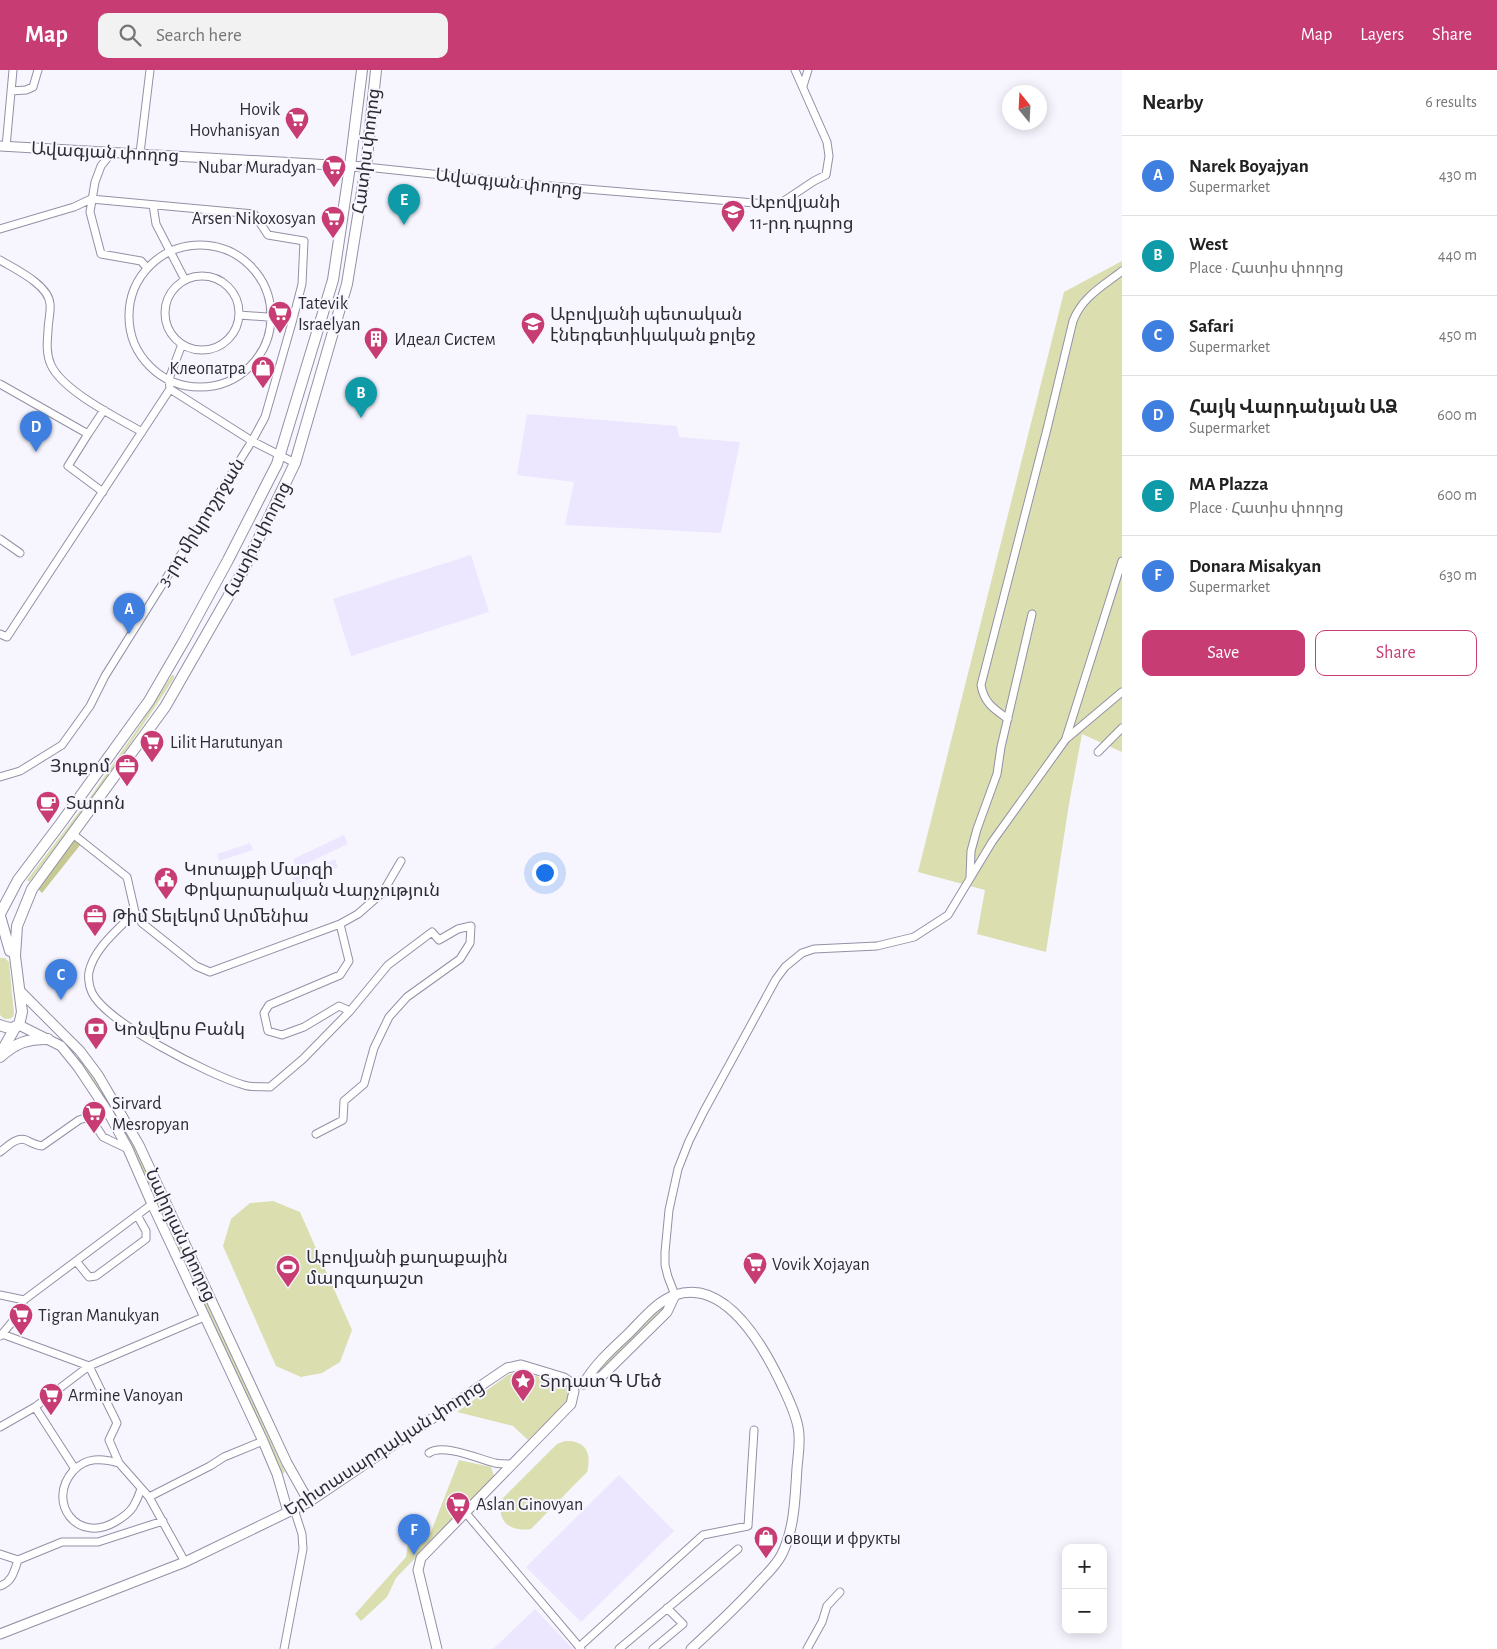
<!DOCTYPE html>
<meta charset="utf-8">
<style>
:root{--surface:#fff;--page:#f2f2f2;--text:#222;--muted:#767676;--line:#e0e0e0;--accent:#c73c73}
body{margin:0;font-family:"Alegreya Sans","Noto Sans Armenian",sans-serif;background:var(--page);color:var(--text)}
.controls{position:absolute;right:15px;bottom:15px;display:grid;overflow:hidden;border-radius:10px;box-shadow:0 2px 12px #0003}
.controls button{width:45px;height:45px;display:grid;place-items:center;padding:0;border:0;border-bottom:1px solid var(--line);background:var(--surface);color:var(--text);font:25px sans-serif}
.compass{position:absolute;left:1002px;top:15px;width:45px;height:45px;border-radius:50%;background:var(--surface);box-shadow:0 2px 12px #0003;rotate:342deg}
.you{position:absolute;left:544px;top:802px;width:18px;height:18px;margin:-12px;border:4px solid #fff;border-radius:50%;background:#1a73e8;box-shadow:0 0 0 8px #1a73e833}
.badge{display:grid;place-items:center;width:32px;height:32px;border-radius:50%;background:var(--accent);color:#fff;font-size:16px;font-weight:700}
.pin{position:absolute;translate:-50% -41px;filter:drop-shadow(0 1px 2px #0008)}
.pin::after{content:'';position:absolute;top:26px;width:18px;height:15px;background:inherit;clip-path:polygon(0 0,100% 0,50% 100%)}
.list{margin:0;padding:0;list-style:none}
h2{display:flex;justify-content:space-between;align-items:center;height:65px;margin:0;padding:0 20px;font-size:21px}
h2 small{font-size:16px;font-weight:400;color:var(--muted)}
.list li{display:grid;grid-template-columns:32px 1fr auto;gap:15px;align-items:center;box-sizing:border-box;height:80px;padding:0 20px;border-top:1px solid var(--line)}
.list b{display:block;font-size:19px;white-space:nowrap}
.list p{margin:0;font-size:16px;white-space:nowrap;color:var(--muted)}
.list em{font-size:16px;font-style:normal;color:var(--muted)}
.actions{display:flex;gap:10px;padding:15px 20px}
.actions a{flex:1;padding:11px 0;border:1px solid var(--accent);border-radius:10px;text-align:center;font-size:18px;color:var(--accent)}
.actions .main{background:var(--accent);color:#fff}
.icon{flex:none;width:28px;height:28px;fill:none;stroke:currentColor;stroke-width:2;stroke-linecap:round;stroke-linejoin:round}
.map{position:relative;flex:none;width:1122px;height:1579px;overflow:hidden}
header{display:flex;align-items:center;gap:30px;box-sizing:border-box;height:70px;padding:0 25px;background:var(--accent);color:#fff}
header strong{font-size:24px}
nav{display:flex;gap:28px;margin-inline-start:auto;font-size:18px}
.search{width:350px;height:45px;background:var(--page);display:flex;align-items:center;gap:12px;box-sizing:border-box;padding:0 18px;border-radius:10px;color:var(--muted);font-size:19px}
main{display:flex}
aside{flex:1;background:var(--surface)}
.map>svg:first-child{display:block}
.built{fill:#ece7ff}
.green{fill:#dbdeaf}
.forest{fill:#c6c991}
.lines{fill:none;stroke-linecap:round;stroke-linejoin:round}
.minor-casing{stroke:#9490a5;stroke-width:9}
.tertiary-casing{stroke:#9490a5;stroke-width:11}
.secondary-casing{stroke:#9490a5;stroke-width:12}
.minor{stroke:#fff;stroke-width:7}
.tertiary{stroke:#fff;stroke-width:9}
.secondary{stroke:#fff;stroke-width:10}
.labels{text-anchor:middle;stroke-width:4;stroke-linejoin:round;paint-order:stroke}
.poi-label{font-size:18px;fill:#2d2c34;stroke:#f7f6ff;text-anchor:start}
.street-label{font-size:18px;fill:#2d2c34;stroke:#f7f6ff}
</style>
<header>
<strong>Map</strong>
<div class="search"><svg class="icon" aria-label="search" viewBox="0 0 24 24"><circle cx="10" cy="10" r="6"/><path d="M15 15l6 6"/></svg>Search here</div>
<nav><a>Map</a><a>Layers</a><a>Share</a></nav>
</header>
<main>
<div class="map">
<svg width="1122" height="1579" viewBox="0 0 1122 1579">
<rect width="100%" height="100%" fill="#f7f6ff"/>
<path class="built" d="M527,344L677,356L679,367L740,372L721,463L565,455L574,412L517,405Z
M471,485L489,542L351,586L333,529Z
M344,765L348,774L297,798L293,789Z
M250,773L253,780L219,791L217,784Z
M335,789L338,797L295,815L292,808Z
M619,1405L674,1461L581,1552L526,1497Z
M535,1539L573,1579H493Z"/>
<path class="green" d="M1122,191V682L1082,664L1069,734L1046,882L977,864L985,820L918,802L1064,222Z
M172,605H174V608C129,678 80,745 29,812L27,810L89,729L140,655Z
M0,888H5L9,892L14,944C13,949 7,950 3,948L0,945Z
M79,986L110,1033L136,1080L285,1402L282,1404L134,1083L108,1035L77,988Z
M273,1131L300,1142L352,1260L340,1292L322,1303L301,1307L276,1296L223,1176L231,1149L250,1133Z
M665,1235L663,1241L599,1303L594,1305L595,1301L659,1237Z
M519,1301L563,1314L570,1322L568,1331L528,1370L513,1356L457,1342L508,1305Z
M565,1371C586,1370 592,1383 587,1402L531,1459C511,1462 497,1453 501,1430L557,1374Z
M459,1390L491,1397L494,1406L396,1508L387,1527L361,1551L355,1544L406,1487L408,1473L411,1470L421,1471L431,1462Z"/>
<path class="forest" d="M75,770L81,774L42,823L37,818Z"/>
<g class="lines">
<defs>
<path id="minor" d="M803,16L808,0
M11,21L26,20L33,17L38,0
M6,77L13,0
M112,82L101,96L95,112L90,142L101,184L141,191L147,198
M140,83L150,0
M366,97L526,114L778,135L814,111L826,105L829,86L827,72L795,0
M153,135L156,154L185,210
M0,159L74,137L91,129L254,144L268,165L304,171L302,214L293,249L265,347L252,371L105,606L90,636L62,675L20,701L0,707
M129 246a71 71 0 1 1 142 0a71 71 0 1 1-142 0Z
M0,190C15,199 49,215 50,234C51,242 48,252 48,261C47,272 46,284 51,295C63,321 116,347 142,362
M165 243a37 37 0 1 1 74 0a37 37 0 1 1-74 0Z
M239,245L293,249
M0,314L88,364L104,340
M170,319L252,371L295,393
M88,364L68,396L103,422
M0,469L20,483
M0,564L7,567L170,319L169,309L182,274
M1008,649C994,639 984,633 981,615L1047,359L1073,251C1082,227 1103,216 1122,201
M1066,668L1122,491
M1098,682L1122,658
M74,765L127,807L135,842L142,853L196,896L210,902L340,854L358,844L383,822L401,791
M970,808L971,781L977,759L997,704L1001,677L1032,544
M135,842C119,859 94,878 89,902C88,906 89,916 91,920C101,951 212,1006 244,1015C252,1018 262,1016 270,1017L303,989L350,941L388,895L432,862L439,870L458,859L471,856L470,873L460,889L407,927L389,947L374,978L364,1014L344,1031L343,1050L316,1064
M340,854L349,891L340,905L269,935L264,943L268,961L282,965L304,957L339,936L350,941
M0,1082C7,1077 17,1066 26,1070C32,1073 35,1075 42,1076L79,1050L85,1048L93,1052L103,1067L128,1079
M76,1191L89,1207L96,1206L146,1169V1161L137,1145
M0,1225L24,1230L152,1134
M675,1225L668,1207L665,1195V1182L669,1140L678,1099L689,1071L704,1041L776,909L785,897L802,883L814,879L877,876L914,867L948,845L992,772L1066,669L1122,622
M2,1264L18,1245L24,1230
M0,1266L2,1264L89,1296L204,1247
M35,1337L75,1399
M0,1357L35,1337L89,1296L117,1353L109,1370L119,1393L149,1427L185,1492
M429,1383C443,1373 479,1389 495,1393C500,1394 506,1394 511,1394
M119,1393C102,1388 86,1387 73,1401C46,1432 77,1474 115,1452C122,1448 129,1443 133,1437C136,1432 139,1425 141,1419
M149,1427L210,1396L224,1387L263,1371
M465,1442L581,1579
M0,1484L18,1490
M0,1516C12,1512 14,1502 18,1490L62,1472H98L163,1451
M579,1577L703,1465L748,1456L754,1360
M284,1579L303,1479L302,1464L294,1439
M619,1579L738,1479
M653,1579L683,1554L667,1538
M807,1579L822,1552L827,1536L840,1522"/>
<path id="tertiary" d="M0,76L366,97
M19,920L80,981L98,1005L139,1075L287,1393L309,1432
M19,955L61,976L78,997L108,1042L128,1079L152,1134L263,1371L277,1404L288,1442
M584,1313C596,1293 612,1279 629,1263C643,1249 656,1232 675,1225C725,1208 763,1276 780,1311C787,1326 795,1341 798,1357C801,1370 798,1385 797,1398C795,1427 795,1457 782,1484C777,1494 769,1502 761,1510C739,1535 715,1557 691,1579
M584,1314L602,1306L667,1242L675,1225
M0,1564L185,1492L309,1432L507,1298L521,1295L564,1308L570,1312L574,1321L571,1334L421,1488L418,1500L437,1579"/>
<path id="secondary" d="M0,844L18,810L61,753L149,631L185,569L228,490L277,394L333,210L350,96L362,0
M0,846L10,881
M0,955C6,958 13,959 19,955L22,942L15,886L17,856L32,819L165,637L244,499L295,393L347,214L366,97L376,0
M2,981L16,956
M0,987C16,973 26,969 48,969"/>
</defs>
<use href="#minor" class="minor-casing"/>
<use href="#tertiary" class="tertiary-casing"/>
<use href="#secondary" class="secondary-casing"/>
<use href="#minor" class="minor"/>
<use href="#tertiary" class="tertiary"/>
<use href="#secondary" class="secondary"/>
</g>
<defs>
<symbol id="supermarket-pin" viewBox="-11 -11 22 30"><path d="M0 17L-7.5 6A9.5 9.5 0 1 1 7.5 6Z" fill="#c73c73" stroke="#f7f6ff"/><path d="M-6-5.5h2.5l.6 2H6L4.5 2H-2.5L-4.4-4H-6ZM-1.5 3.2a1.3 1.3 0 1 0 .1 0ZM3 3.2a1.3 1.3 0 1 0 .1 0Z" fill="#fff"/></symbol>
<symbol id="school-pin" viewBox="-11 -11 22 30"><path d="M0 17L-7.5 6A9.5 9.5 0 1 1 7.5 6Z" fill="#c73c73" stroke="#f7f6ff"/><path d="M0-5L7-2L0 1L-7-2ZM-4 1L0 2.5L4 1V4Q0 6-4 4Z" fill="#fff"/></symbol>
<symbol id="university-pin" viewBox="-11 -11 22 30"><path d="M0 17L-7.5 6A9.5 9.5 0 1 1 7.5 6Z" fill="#c73c73" stroke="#f7f6ff"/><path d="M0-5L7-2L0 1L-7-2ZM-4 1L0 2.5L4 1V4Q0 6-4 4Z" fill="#fff"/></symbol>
<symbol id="building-pin" viewBox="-11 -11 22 30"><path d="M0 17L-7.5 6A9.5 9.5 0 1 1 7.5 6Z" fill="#c73c73" stroke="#f7f6ff"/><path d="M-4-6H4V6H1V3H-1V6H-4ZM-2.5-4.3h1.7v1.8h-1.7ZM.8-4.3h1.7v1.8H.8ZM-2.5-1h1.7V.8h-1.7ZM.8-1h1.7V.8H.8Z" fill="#fff"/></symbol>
<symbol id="shop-pin" viewBox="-11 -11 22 30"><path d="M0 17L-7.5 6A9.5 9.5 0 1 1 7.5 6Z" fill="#c73c73" stroke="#f7f6ff"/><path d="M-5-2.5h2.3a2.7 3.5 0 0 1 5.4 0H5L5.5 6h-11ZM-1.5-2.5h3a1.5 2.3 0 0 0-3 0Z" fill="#fff"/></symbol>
<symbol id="office-pin" viewBox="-11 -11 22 30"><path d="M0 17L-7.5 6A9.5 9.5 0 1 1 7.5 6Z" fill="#c73c73" stroke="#f7f6ff"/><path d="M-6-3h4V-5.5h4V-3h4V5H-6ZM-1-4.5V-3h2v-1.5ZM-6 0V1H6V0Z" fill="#fff"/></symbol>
<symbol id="cafe-pin" viewBox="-11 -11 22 30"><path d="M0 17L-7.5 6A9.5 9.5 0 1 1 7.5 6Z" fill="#c73c73" stroke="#f7f6ff"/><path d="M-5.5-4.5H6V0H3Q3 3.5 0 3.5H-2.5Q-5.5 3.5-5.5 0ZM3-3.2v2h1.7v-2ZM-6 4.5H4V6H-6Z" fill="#fff"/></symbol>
<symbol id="civic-pin" viewBox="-11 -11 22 30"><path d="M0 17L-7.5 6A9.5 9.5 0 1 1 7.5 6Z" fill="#c73c73" stroke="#f7f6ff"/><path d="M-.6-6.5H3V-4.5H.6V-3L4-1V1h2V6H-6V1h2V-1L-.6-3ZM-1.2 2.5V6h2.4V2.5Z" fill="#fff"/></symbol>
<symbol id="bank-pin" viewBox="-11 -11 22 30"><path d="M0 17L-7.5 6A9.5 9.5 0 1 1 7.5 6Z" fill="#c73c73" stroke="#f7f6ff"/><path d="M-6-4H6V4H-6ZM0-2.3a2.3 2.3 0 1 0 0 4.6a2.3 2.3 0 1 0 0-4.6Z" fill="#fff"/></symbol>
<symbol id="stadium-pin" viewBox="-11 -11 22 30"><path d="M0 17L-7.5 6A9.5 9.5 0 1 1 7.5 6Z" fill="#c73c73" stroke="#f7f6ff"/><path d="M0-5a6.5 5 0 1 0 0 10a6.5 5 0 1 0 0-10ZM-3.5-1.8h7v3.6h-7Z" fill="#fff"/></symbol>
<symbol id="sight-pin" viewBox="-11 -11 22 30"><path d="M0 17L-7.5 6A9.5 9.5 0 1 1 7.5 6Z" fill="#c73c73" stroke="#f7f6ff"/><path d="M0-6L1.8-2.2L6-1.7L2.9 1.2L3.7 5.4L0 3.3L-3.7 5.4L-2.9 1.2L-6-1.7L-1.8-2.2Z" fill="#fff"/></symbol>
</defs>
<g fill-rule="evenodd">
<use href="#supermarket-pin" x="283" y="35" width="28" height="38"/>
<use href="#supermarket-pin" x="320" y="83" width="28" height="38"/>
<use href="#school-pin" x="719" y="128" width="28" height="38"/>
<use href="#supermarket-pin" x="319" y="134" width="28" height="38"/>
<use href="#supermarket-pin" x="266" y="229" width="28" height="38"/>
<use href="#university-pin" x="519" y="240" width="28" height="38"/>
<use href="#building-pin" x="362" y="255" width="28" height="38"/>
<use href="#shop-pin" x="249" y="284" width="28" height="38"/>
<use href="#supermarket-pin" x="138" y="658" width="28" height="38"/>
<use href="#office-pin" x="113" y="682" width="28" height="38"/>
<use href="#cafe-pin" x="34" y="719" width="28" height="38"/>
<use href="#civic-pin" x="152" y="795" width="28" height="38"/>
<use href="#office-pin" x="81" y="832" width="28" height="38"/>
<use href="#bank-pin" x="82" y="945" width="28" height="38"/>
<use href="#supermarket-pin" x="80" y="1029" width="28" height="38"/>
<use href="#supermarket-pin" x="741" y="1180" width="28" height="38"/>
<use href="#stadium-pin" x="274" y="1183" width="28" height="38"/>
<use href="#supermarket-pin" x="7" y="1231" width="28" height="38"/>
<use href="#sight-pin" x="509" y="1297" width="28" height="38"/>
<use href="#supermarket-pin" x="37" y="1311" width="28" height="38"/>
<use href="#supermarket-pin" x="444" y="1420" width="28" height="38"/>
<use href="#shop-pin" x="752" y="1454" width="28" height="38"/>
</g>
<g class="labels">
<g class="poi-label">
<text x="280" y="45" text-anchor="end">Hovik<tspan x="280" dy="21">Hovhanisyan</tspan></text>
<text x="316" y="103" text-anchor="end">Nubar Muradyan</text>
<text x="750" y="138">Աբովյանի<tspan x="750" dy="21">11-րդ դպրոց</tspan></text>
<text x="316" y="154" text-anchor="end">Arsen Nikoxosyan</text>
<text x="298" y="239">Tatevik<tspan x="298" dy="21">Israelyan</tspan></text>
<text x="550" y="250">Աբովյանի պետական<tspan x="550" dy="21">էներգետիկական քոլեջ</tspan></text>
<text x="394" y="275">Идеал Систем</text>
<text x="246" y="304" text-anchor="end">Клеопатра</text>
<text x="170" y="678">Lilit Harutunyan</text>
<text x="110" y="702" text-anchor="end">Յուքոմ</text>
<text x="66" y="739">Տարոն</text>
<text x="184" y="805">Կոտայքի Մարզի<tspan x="184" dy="21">Փրկարարական Վարչություն</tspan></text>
<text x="112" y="852">Թիմ Տելեկոմ Արմենիա</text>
<text x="114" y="965">Կոնվերս Բանկ</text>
<text x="112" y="1039">Sirvard<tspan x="112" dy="21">Mesropyan</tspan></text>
<text x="306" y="1193">Աբովյանի քաղաքային<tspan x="306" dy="21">մարզադաշտ</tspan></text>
<text x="772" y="1200">Vovik Xojayan</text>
<text x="38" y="1251">Tigran Manukyan</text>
<text x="540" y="1317">Տրդատ Գ Մեծ</text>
<text x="68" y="1331">Armine Vanoyan</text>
<text x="476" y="1440">Aslan Ginovyan</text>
<text x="784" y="1474">овощи и фрукты</text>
</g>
<g class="street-label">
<text transform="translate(366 81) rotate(-83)" y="6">Հատիս փողոց</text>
<text transform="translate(105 82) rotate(3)" y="6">Ավագյան փողոց</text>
<text transform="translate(509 112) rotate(6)" y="6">Ավագյան փողոց</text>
<text transform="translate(201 452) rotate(-58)" y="6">3-րդ միկրոշրջան</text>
<text transform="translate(257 469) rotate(-63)" y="6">Հատիս փողոց</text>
<text transform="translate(181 1165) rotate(65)" y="6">Նաիրյան փողոց</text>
<text transform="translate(384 1378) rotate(-33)" y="6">Երիտասարդական փողոց</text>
</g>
</g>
</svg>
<div class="controls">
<button>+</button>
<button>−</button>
</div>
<svg class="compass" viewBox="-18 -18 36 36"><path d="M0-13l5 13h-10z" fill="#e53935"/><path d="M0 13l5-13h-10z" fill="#767676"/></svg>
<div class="you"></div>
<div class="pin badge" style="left:129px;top:564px;background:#3f7fe0">A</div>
<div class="pin badge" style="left:361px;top:348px;background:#0f9aa8">B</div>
<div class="pin badge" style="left:61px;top:930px;background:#3f7fe0">C</div>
<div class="pin badge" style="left:36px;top:382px;background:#3f7fe0">D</div>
<div class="pin badge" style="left:404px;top:155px;background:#0f9aa8">E</div>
<div class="pin badge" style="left:414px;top:1485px;background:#3f7fe0">F</div>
</div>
<aside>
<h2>Nearby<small>6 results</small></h2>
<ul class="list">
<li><span class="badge" style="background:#3f7fe0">A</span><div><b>Narek Boyajyan</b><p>Supermarket</p></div><em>430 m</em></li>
<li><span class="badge" style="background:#0f9aa8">B</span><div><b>West</b><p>Place · Հատիս փողոց</p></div><em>440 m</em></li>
<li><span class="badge" style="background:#3f7fe0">C</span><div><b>Safari</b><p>Supermarket</p></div><em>450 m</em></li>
<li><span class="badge" style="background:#3f7fe0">D</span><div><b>Հայկ Վարդանյան ԱՁ</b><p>Supermarket</p></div><em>600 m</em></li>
<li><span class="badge" style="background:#0f9aa8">E</span><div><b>MA Plazza</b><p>Place · Հատիս փողոց</p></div><em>600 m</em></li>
<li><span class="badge" style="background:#3f7fe0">F</span><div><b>Donara Misakyan</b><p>Supermarket</p></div><em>630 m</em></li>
</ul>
<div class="actions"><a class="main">Save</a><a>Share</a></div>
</aside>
</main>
